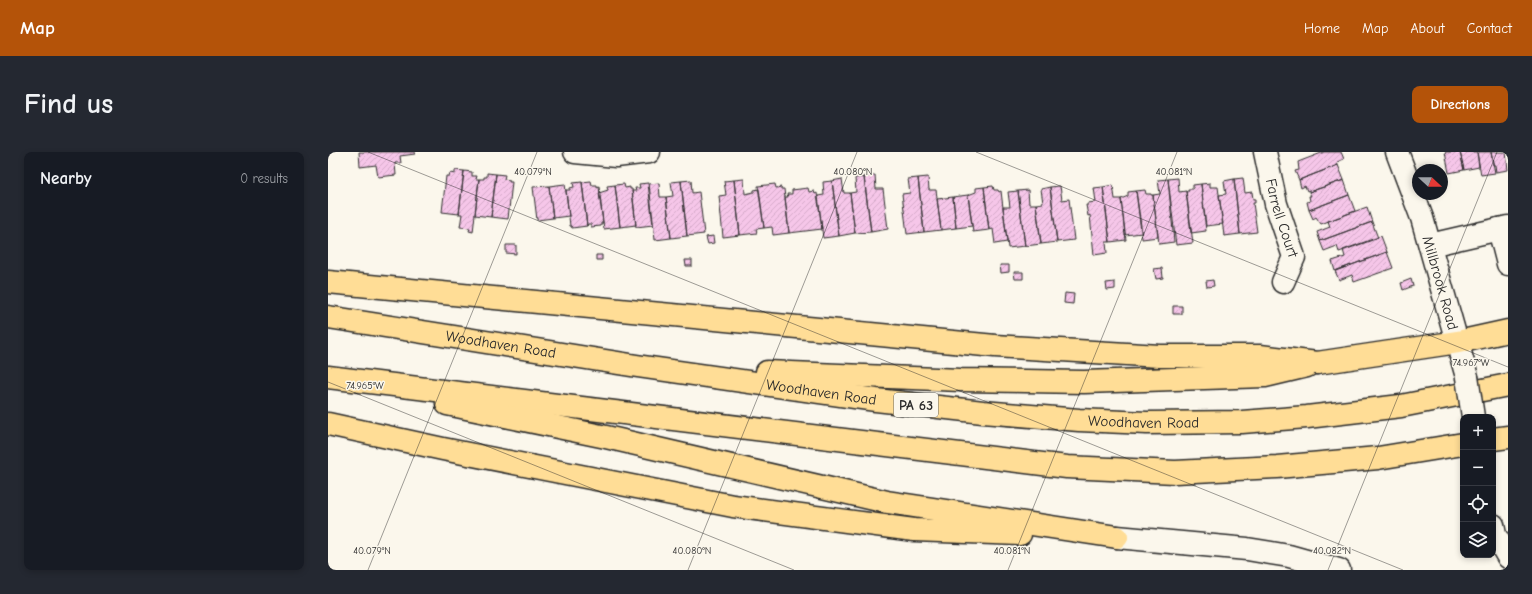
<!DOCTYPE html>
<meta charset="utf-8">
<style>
:root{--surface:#171b24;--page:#242831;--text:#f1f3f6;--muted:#9ea1a6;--line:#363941;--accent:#b45309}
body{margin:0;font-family:"Comic Neue",sans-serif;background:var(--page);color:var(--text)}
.controls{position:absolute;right:12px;bottom:12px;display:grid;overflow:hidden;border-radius:8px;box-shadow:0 2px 6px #0003}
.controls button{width:36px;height:36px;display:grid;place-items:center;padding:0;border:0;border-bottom:1px solid var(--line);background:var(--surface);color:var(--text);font:20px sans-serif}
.compass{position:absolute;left:1084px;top:12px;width:36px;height:36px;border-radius:50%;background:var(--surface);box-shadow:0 2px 6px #0003;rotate:112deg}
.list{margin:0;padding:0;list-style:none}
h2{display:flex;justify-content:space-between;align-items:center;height:52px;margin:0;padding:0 16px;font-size:17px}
h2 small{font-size:13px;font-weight:400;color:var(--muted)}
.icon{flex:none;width:22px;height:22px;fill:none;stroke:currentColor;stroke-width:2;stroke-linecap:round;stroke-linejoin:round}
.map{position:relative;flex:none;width:1180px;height:418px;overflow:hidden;border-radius:8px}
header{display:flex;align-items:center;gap:24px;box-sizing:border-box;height:56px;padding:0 20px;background:var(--accent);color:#fff}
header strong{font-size:19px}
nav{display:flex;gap:22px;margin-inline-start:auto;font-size:14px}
.intro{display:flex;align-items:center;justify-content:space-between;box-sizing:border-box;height:96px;padding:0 24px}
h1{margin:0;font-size:28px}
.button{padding:10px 18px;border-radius:8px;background:var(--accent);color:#fff;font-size:14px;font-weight:700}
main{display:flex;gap:24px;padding:0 24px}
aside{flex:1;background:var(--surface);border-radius:8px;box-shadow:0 2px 6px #0003}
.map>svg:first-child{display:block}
.building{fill:url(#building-hatch);stroke:#2b2b2b}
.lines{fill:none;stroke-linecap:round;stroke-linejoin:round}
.minor-casing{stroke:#2b2b2b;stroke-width:25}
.major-casing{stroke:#2b2b2b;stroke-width:25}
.highway-casing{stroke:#2b2b2b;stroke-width:25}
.minor{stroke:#fbf7ec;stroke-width:22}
.major{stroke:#ffdd96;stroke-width:22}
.highway{stroke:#ffdd96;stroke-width:22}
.minor-bridge-casing{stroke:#2b2b2b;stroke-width:25;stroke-linecap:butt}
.minor-bridge{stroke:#fbf7ec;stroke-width:22}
.ticks{fill:none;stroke:#2b2b2b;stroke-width:1;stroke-opacity:0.45}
.labels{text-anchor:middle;stroke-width:3;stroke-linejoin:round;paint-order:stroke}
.shield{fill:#fbf7ec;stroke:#696865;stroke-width:1}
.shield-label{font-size:14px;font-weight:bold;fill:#2b2b2b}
.street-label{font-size:15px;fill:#2b2b2b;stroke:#fbf7ec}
.ticks-label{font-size:10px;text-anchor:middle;fill:#2b2b2b;stroke:#fbf7ec;stroke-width:3;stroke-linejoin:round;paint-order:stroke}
</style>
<header>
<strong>Map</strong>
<nav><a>Home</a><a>Map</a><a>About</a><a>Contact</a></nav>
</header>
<div class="intro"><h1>Find us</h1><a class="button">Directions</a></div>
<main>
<aside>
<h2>Nearby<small>0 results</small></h2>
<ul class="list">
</ul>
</aside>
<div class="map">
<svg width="1180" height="418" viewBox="0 0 1180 418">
<defs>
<pattern id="building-hatch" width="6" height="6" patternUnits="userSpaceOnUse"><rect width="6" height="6" fill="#f6c6e9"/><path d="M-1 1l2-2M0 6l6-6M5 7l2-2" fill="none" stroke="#d3aac8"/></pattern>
</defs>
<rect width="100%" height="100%" fill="#fbf7ec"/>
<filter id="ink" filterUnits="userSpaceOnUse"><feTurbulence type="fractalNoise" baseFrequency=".025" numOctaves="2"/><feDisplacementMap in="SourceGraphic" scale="8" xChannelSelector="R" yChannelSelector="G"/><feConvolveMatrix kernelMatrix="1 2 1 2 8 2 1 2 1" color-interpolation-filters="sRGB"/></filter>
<g filter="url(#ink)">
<path class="building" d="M31,0H86L87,2L72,4L73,11H67L68,23L50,25L48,13L32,15Z
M996,0H1013L1016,7L1009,10L1010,13L971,28L967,19L971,18L970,10Z
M1117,0H1132L1136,18L1121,21Z
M1132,0H1149L1151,15L1136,18Z
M1149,0H1163L1167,21L1153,23Z
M1163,0H1178L1180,18L1168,20L1167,13H1165Z
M1010,13L1016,28L981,40V38L979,39L977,34L973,36L971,28Z
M127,18L136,19L131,62L114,60L118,24H121L122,21L127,22Z
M136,19L144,20V24H149L148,27H151L145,80L141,79L142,76L132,75L134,62H131Z
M159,21L168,22L163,65L147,63L151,27H156V25H159Z
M168,22L177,23L176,27L182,28L181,30H184L180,67L163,65Z
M547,23L548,37H555L560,77L543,80L536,25Z
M536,25L543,80L527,81L522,41L528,40L527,26Z
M600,25L601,38H608L613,78L596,80L590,26Z
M590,26L596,80L579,82L574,42L582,41L580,27Z
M850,26L851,40L858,39L865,91L848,93L840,27Z
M915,26L917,41L924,40L925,47H927V51H925L929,80L912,82L906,27Z
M416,27L417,42L426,40V38L431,37L436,76L428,77L429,81L412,83L406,28Z
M514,27L516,41H522L527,81L511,84L504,29Z
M840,27L846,90L831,92L825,43L832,42L830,28Z
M906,27L912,82L896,84L891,43L898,42L896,29Z
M363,28L364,41L371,40L376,82L359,84L353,29Z
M406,28L412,83L395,85L391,44L398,43L396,29Z
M1016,28L1021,43L981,58L979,50L982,49L981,44H983L981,40Z
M263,29L264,33H269V35L271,34L275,71H273V74L263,75V72H260L259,74L254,30Z
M353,29L359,84L343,86L338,45L345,44L343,30Z
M504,29L511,84L495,86L490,44L496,43L495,30Z
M254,30L259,74L244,76L243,74H242L238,38H242V36L246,35L245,31Z
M320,31L325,73L308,75L304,39H308L307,36H312L311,32Z
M331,31L332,45H338L343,86L327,88L321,32Z
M882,31V35H890L895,72L878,74L873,32Z
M237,32L241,64L225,66L221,34Z
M296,32L297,36L302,35V37H304L308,73L292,75L287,33Z
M447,32L448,36L453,35V37H456L461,81L445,83L444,75L436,76L430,34Z
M873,32L878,79L863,81L858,39H861L860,37H865V33Z
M287,33L292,75L276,77L271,41L280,38L279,34Z
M785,33L787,47H793L798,88L782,90L775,35Z
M221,34L225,66L209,68L205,35Z
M665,34L666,38H670L671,40L673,39L679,90L667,92L665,77L661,78L656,35Z
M732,34L734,48L741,47L746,88L729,90L722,35Z
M656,35L661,78L645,80L640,43L648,40V36Z
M722,35L729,90L713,92L708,52L715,51L713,37Z
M775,35L782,90H778L779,101L766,103L762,63L760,64L758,53H760V51L768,50L766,36Z
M480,36L481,40L486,39L487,42L489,41L494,77L461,81L457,45H460L459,42H464V38Z
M700,38L701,52H708L713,92L697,94L690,39Z
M817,38L818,42H823V43H825L830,85L814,87L808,39Z
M690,39L697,94L680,96L675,55H682L680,40Z
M808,39L814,81L797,83L793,47L800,44V40Z
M640,43L644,74L628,76L625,45Z
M1021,43L1027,59L993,72L988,65L985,67L981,58Z
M625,45L628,76L613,78L609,47Z
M1039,55L1044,70L992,89L989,80L1002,75L1000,69Z
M1044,70L1050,86L1011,100L1009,94L996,99L992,89Z
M385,84L386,91L380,92L378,85Z
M1053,84L1059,100L1007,119L1004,109L1017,105L1015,98Z
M178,93H188V102L178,101Z
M1059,100L1065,116L1026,130L1024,123L1011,128L1007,119Z
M268,103H274V108H268Z
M357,108H364V114H358Z
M672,113H681V120L673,121Z
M834,116L835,126L828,127L826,117Z
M686,120H695V127H687Z
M1083,127L1085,134L1075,138L1073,131Z
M885,128L886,134L879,135L878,129Z
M787,130V137L779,138L778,131Z
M737,141L746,142L745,152L736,151Z
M845,154H854V162H845Z"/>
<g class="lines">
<defs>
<g id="minor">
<path d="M247,0L288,4L321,0"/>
<path id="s1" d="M937,0L948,52L966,105L955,130"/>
<path id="s2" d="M1069,0L1094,66L1139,225"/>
<path d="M1171,77L1180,112"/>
<path d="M1102,93L1180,75"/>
<path d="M1165,373L1167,383L1180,405"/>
<path d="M789,385L919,397L961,404L1011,418"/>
</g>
<path id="major" d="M989,211L1130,190L1180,179"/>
<g id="highway">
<path d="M0,130L667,194L832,204H932L989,211"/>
<path id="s3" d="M0,165L309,214L548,248L655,260L751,268L819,271L914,270L979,265L1073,254L1180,233"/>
<path d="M439,220L633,228L756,230L937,224L979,214"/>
<path d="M0,225L739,315L847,320L949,315L1050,306L1135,292"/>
<path d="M119,252L278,285L559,350L789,385"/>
<path d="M0,272L115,297L405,354L586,378L692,382"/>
<path d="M1165,287L1180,285"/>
</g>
</defs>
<use href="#minor" class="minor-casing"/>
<use href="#major" class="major-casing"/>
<use href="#highway" class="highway-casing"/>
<use href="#minor" class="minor"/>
<use href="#major" class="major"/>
<use href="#highway" class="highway"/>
<defs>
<path id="minor-bridge" d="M1139,225L1145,265"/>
</defs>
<use href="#minor-bridge" class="minor-bridge-casing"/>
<use href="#minor-bridge" class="minor-bridge"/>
</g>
</g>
<path class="ticks" d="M40,0L1075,418M648,0L1180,215M0,230L466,418M40,418L209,0M360,418L529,0M680,418L849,0M1000,418L1169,0"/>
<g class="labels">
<rect class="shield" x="566" y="241" width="44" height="24" rx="3"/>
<g class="shield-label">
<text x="588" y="258">PA 63</text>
</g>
<g class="street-label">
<text dy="5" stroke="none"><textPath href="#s1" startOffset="68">Farrell Court</textPath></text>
<text dy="5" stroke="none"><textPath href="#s2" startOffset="138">Millbrook Road</textPath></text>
<text dy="5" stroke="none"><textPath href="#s3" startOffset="175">Woodhaven Road</textPath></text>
<text dy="5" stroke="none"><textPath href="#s3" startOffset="499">Woodhaven Road</textPath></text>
<text dy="5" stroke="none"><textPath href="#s3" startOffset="823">Woodhaven Road</textPath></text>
</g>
</g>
<g class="ticks-label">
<text x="205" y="23">40.079°N</text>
<text x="525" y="23">40.080°N</text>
<text x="846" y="23">40.081°N</text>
<text x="1143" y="214">74.967°W</text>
<text x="37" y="237">74.965°W</text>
<text x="44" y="402">40.079°N</text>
<text x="364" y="402">40.080°N</text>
<text x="684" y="402">40.081°N</text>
<text x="1004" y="402">40.082°N</text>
</g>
</svg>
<div class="controls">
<button>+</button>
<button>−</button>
<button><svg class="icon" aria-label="locate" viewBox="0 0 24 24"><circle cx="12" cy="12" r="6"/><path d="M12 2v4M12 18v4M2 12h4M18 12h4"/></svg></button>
<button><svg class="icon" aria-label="layers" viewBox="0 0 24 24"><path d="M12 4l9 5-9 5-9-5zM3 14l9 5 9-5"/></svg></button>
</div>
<svg class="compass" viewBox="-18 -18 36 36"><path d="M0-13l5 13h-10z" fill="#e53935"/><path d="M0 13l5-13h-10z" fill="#9ea1a6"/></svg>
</div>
</main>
